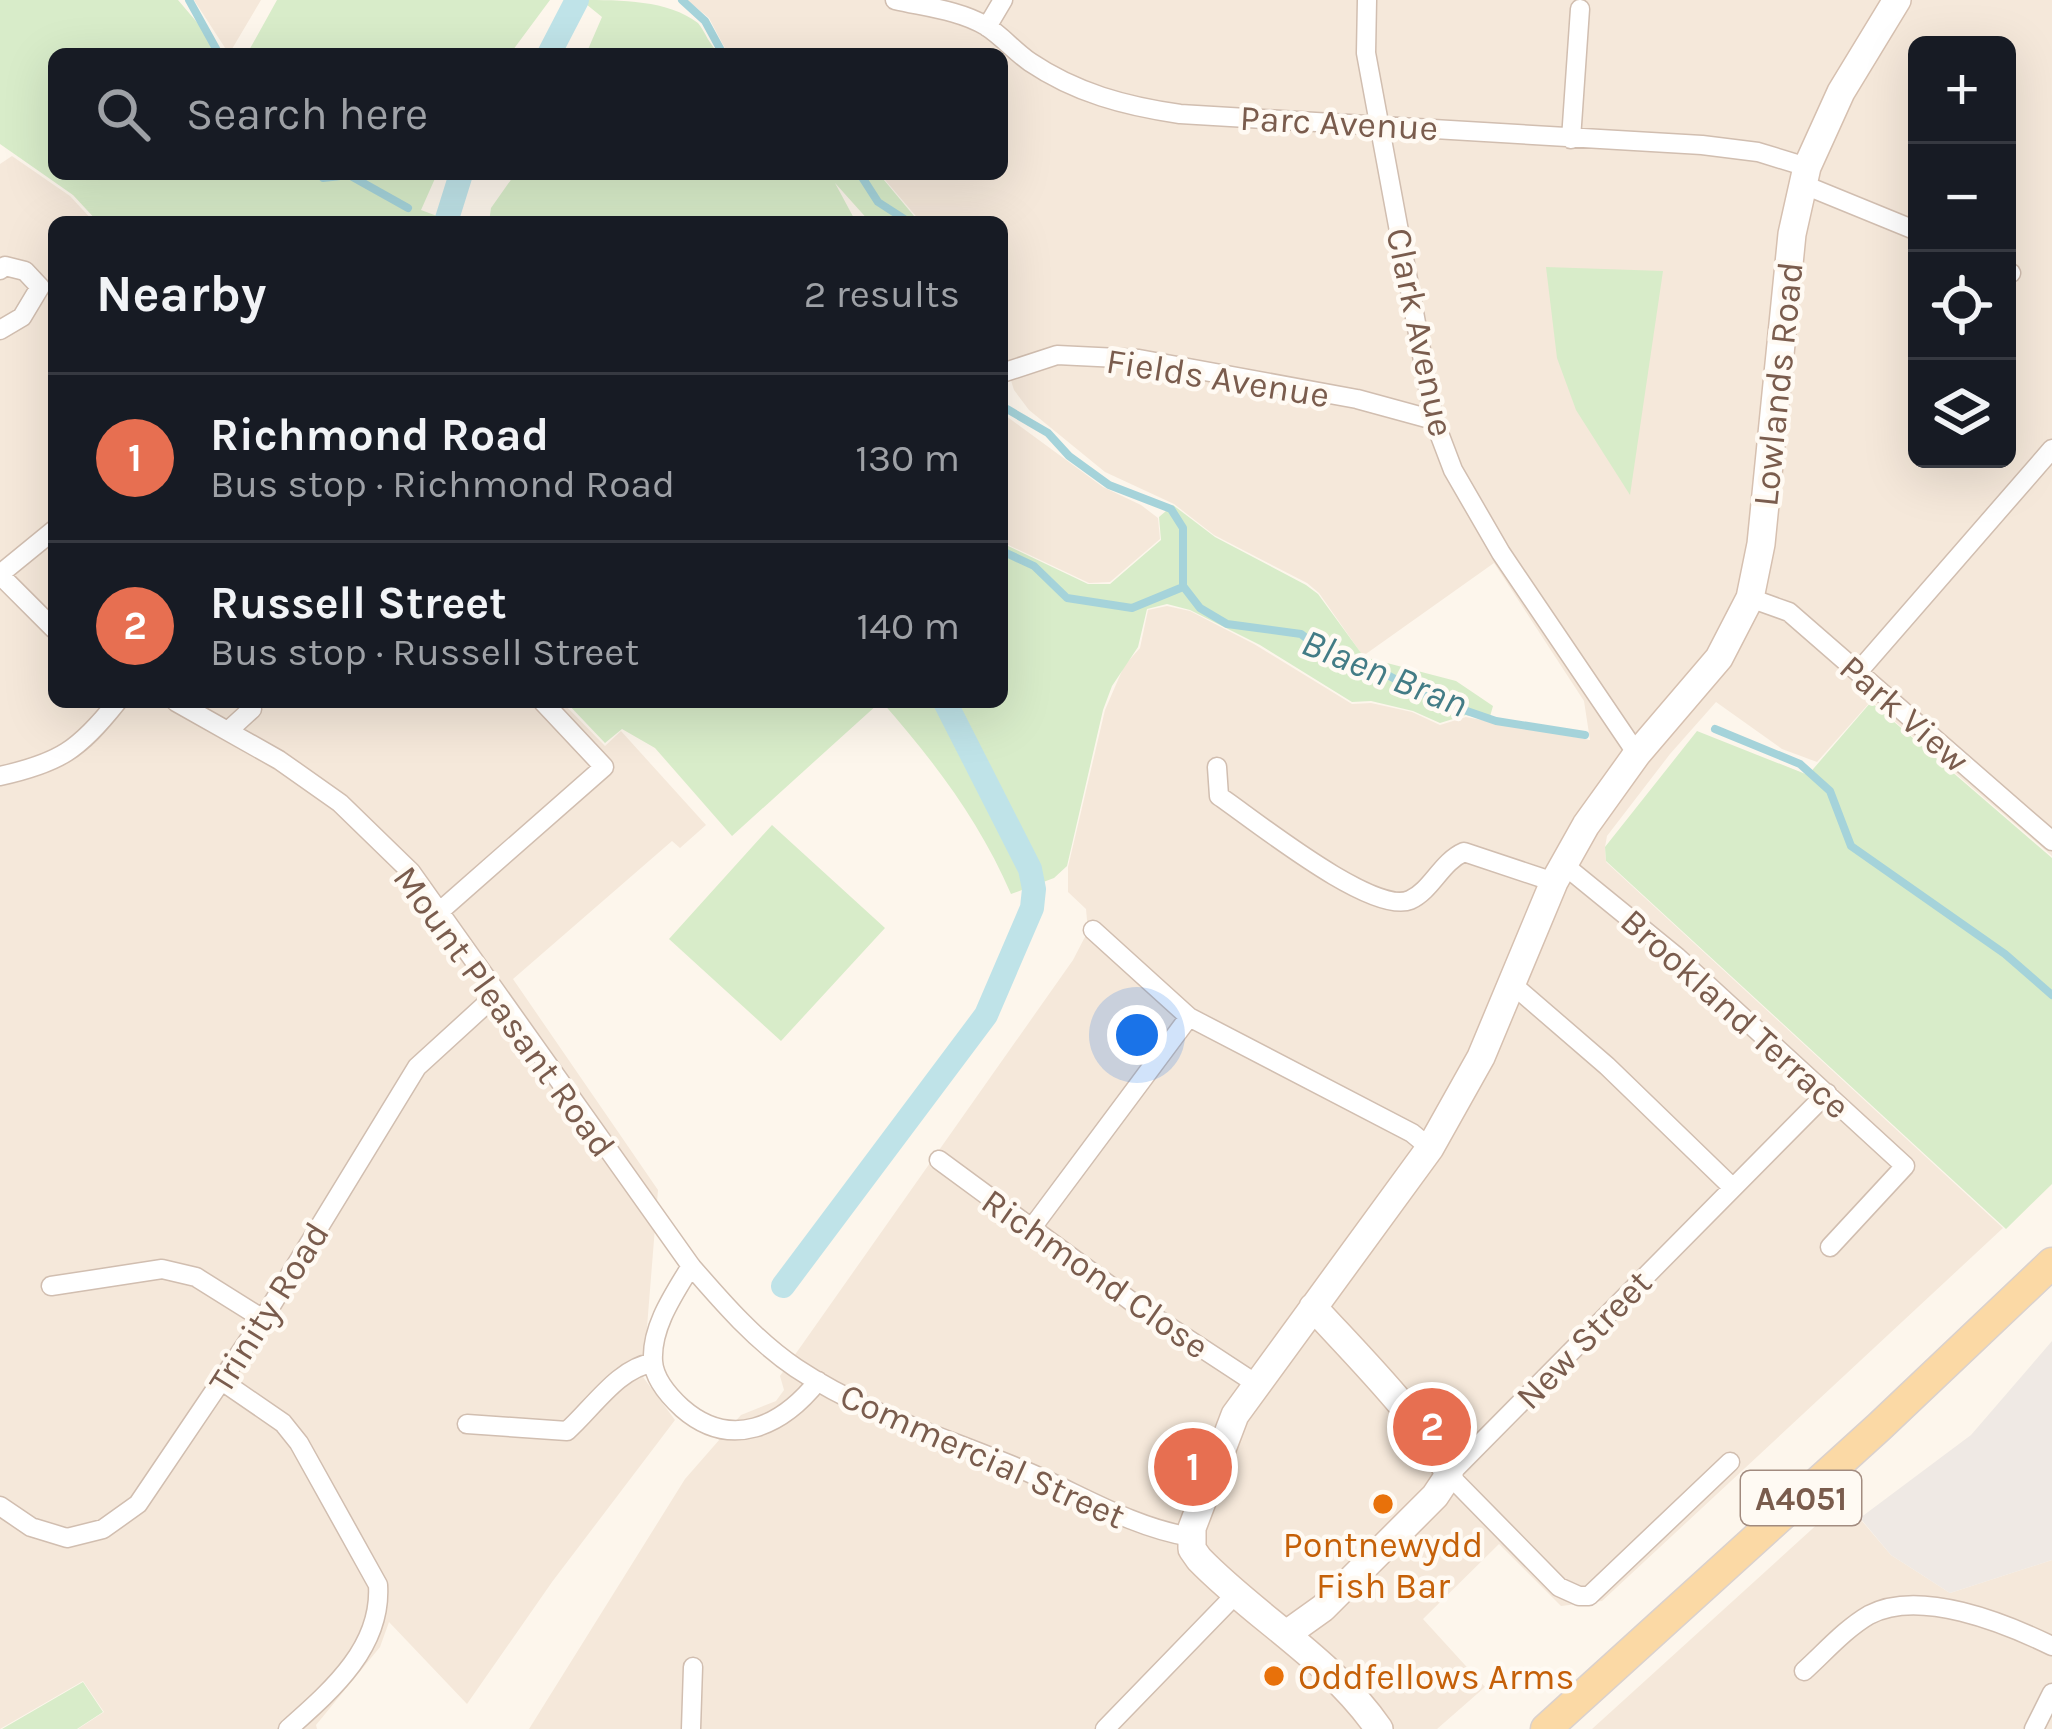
<!DOCTYPE html>
<meta charset="utf-8">
<style>
:root{--surface:#171b24;--page:#242831;--text:#f1f3f6;--muted:#9ea1a6;--line:#363941;--accent:#e76f51}
body{margin:0;font-family:Karla,sans-serif;background:var(--page);color:var(--text)}
.controls{position:absolute;right:36px;top:36px;display:grid;overflow:hidden;border-radius:18px;box-shadow:0 12px 48px #0002}
.controls button{width:108px;height:108px;display:grid;place-items:center;padding:0;border:0;border-bottom:3px solid var(--line);background:var(--surface);color:var(--text);font:60px sans-serif}
.you{position:absolute;left:1137px;top:1035px;width:42px;height:42px;margin:-30px;border:9px solid #fff;border-radius:50%;background:#1a73e8;box-shadow:0 0 0 18px #1a73e833}
.badge{display:grid;place-items:center;width:78px;height:78px;border-radius:50%;background:var(--accent);color:#fff;font-size:39px;font-weight:700}
.pin{position:absolute;translate:-50% -50%;border:6px solid #fff;box-shadow:0 3px 12px #0006}
.list{margin:0;padding:0;list-style:none}
h2{display:flex;justify-content:space-between;align-items:center;height:156px;margin:0;padding:0 48px;font-size:51px}
h2 small{font-size:39px;font-weight:400;color:var(--muted)}
.list li{display:grid;grid-template-columns:78px 1fr auto;gap:36px;align-items:center;box-sizing:border-box;height:168px;padding:0 48px;border-top:3px solid var(--line)}
.list b{display:block;font-size:45px;white-space:nowrap}
.list p{margin:0;font-size:39px;white-space:nowrap;color:var(--muted)}
.list em{font-size:39px;font-style:normal;color:var(--muted)}
.icon{flex:none;width:66px;height:66px;fill:none;stroke:currentColor;stroke-width:2;stroke-linecap:round;stroke-linejoin:round}
.map{position:relative;flex:none;width:2052px;height:1729px;overflow:hidden}
.search{position:absolute;background:var(--surface);box-shadow:0 12px 48px #0002;left:48px;top:48px;width:960px;height:132px;display:flex;align-items:center;gap:30px;box-sizing:border-box;padding:0 42px;border-radius:18px;color:var(--muted);font-size:45px}
.panel{position:absolute;background:var(--surface);box-shadow:0 12px 48px #0002;left:48px;top:216px;width:960px;height:492px;border-radius:18px}
.map>svg:first-child{display:block}
.residential{fill:#f5e8da;fill-rule:evenodd}
.industrial{fill:#efe9e4}
.green{fill:#d8ecc9}
.lines{fill:none;stroke-linecap:round;stroke-linejoin:round}
.stream{stroke:#a5d3da;stroke-width:8}
.canal{stroke:#bfe3e8;stroke-width:24}
.street-casing{stroke:#d1beb0;stroke-width:21}
.secondary-casing{stroke:#d6c0b0;stroke-width:30}
.primary-casing{stroke:#dad1cd;stroke-width:33}
.street{stroke:#fff;stroke-width:18}
.secondary{stroke:#fff;stroke-width:27}
.primary{stroke:#fbd9a5;stroke-width:30}
.food-dot{fill:#e8710a;stroke:#fffaf3;stroke-width:4.5}
.labels{text-anchor:middle;stroke-width:9;stroke-linejoin:round;paint-order:stroke}
.shield{fill:#fffaf3;stroke:#a28b7f;stroke-width:3}
.shield-label{font-size:33px;font-weight:bold;fill:#7a5c4d}
.street-label{font-size:36px;fill:#7a5c4d;stroke:#fffaf3}
.food-label{font-size:36px;fill:#c56008;stroke:#fffaf3}
.water-label{font-size:39px;font-style:italic;fill:#437c86;stroke:#fffaf3}
</style>
<div class="map">
<svg width="2052" height="1729" viewBox="0 0 2052 1729">
<rect width="100%" height="100%" fill="#fdf6ec"/>
<path class="residential" d="M194,0H261L229,54Z
M687,0H2052V856L1871,701L1817,762L1782,749L1716,702L1670,754L1607,836L1605,847L1606,862L2003,1228L1602,1601L1561,1606L1499,1544L1423,1619L1485,1687L1437,1729H529L685,1479L741,1415L776,1401L784,1390L780,1376L1073,960L1088,931L1086,909L1068,892V867L1105,710L1124,666L1140,648L1148,610L1167,606L1190,611L1254,644L1352,704L1371,703L1412,712L1440,725L1466,717L1590,740L1584,701L1494,563L1363,656L1319,593L1307,583L1214,535L1174,504L1105,472L1029,410L1014,390L1002,352V222H921L880,174H1002V54H728L709,18ZM1917,45H2007V459H1917Z
M12,156L70,196L94,222H54V702H562L605,746L621,731L706,825L680,848L672,841L513,979L658,1190L643,1377L675,1420L552,1582L467,1704L389,1622L380,1647L316,1725L317,1729H78L104,1712L83,1681L0,1729V164Z
M1002,413L1103,487L1141,505L1158,518L1160,539L1110,582L1089,583L1002,542Z
M1844,1500L1891,1555L1950,1593L2052,1560V1729H1592Z"/>
<path class="industrial" d="M2052,1341V1560L1950,1593L1891,1555L1860,1518L1971,1435Z"/>
<path class="green" d="M0,0H178L224,54H54V174H437L421,210L453,222H98L73,195L0,144Z
M277,0H550L510,54H247Z
M581,0C621,0 668,0 698,23C706,33 709,45 720,54H586L602,17Z
M515,174H879L919,222H870L835,183L856,222H489L491,208Z
M1546,267L1663,271L1630,495L1576,410L1557,358Z
M1173,505L1215,537L1306,585L1318,594L1364,657L1456,681L1493,706L1489,720L1466,715L1440,723L1413,711L1371,701L1352,702L1260,645L1190,610L1167,604L1147,609L1138,647L1112,686L1103,710L1067,866L1054,878L1011,894C980,822 934,761 882,702H1002V543L1088,584H1110L1161,540L1159,517Z
M566,702H876L878,704L732,836L655,748L622,729L605,743Z
M1871,702L2052,858V1184L2006,1229L1606,861L1605,847L1697,731L1808,775Z
M772,825L885,928L781,1041L669,939Z
M83,1682L103,1712L77,1729H2Z"/>
<g class="lines">
<path class="stream" d="M189,0L219,54
M682,0L705,21L723,54
M319,174L323,178L349,175L408,208
M860,174L878,202L909,222
M1007,409L1048,433L1069,456L1109,485L1171,509L1183,528V586L1200,608L1227,624L1301,634L1324,652L1361,670L1376,669L1435,700L1496,721L1585,735
M1002,551L1034,566L1067,598L1132,608L1183,587
M1715,729L1800,764L1830,791L1851,846L2005,954L2052,995"/>
<path class="canal" d="M549,54L577,0
M446,222L461,174
M783,1286L986,1015L1032,908L1034,889L1030,869L945,702"/>
<defs>
<path id="street" d="M895,0C925,7 959,10 986,26C1002,36 1014,51 1030,62C1076,93 1125,106 1180,114L1702,145L1758,152L1807,167
M1367,0L1366,53L1434,420L1453,470L1501,553L1637,754
M987,27L1003,0
M1571,139L1580,9
M1802,184L1917,231
M0,270L5,266L25,271L40,287L22,317L0,330
M2007,271L2011,273
M1002,373L1057,355L1139,359L1357,399L1434,420
M0,574L54,530
M0,575L54,629
M1750,598L1789,612L2052,841
M1858,672L2052,449
M176,702L279,760L340,803L411,872L691,1266C722,1302 756,1341 796,1368C868,1416 951,1439 1030,1473C1083,1496 1132,1527 1191,1537
M229,730L252,709
M1217,767L1219,796C1253,819 1373,916 1410,900C1432,890 1441,862 1464,852L1554,882
M0,776C59,763 79,750 117,702
M1564,865L1677,957L1905,1166L1830,1247
M439,912L604,767L543,702
M1093,930L1189,1017L1412,1133L1430,1148
M1512,984L1607,1066L1732,1187
M939,1160L1139,1307L1255,1383
M1031,1229L1189,1017
M691,1266C674,1294 651,1327 653,1361C654,1379 669,1396 682,1408C731,1451 782,1426 818,1381
M51,1286L162,1269L196,1277L263,1319
M222,1381L283,1423L299,1443L378,1585C382,1647 332,1690 288,1729
M467,1424L567,1431C592,1409 619,1367 653,1363
M1730,1462L1589,1596H1579L1559,1587L1449,1475L1827,1093
M0,1506L31,1527L67,1538L103,1529L138,1504L263,1319L417,1067L497,994
M1804,1671C1825,1652 1845,1629 1869,1615C1919,1588 2005,1623 2052,1646
M691,1729L693,1667
M1105,1729L1236,1594
M2034,1729L2052,1693"/>
<path id="secondary" d="M1288,1633L1323,1608L1435,1496L1449,1475C1429,1426 1351,1349 1313,1307
M1379,1729C1331,1659 1256,1618 1199,1559L1192,1549V1528L1235,1415L1430,1148L1481,1057L1554,882L1586,825L1637,754L1719,658L1750,598L1761,544L1792,234L1807,167L1841,92L1897,0"/>
<path id="primary" d="M1546,1729L1879,1427L2052,1263"/>
</defs>
<use href="#street" class="street-casing"/>
<use href="#secondary" class="secondary-casing"/>
<use href="#primary" class="primary-casing"/>
<use href="#street" class="street"/>
<use href="#secondary" class="secondary"/>
<use href="#primary" class="primary"/>
</g>
<g class="food-dot">
<circle cx="1383" cy="1504" r="12"/>
<circle cx="1274" cy="1676" r="12"/>
</g>
<g class="labels">
<rect class="shield" x="1741" y="1471" width="120" height="54" rx="9"/>
<g class="shield-label">
<text x="1801" y="1510">A4051</text>
</g>
<g class="street-label">
<text transform="translate(1339 122) rotate(3)" y="13">Parc Avenue</text>
<text transform="translate(1421 332) rotate(78)" y="13">Clark Avenue</text>
<text transform="translate(1218 377) rotate(9)" y="13">Fields Avenue</text>
<text transform="translate(1777 384) rotate(-84)" y="13">Lowlands Road</text>
<text transform="translate(1905 713) rotate(41)" y="13">Park View</text>
<text transform="translate(505 1011) rotate(54)" y="13">Mount Pleasant Road</text>
<text transform="translate(1736 1013) rotate(42)" y="13">Brookland Terrace</text>
<text transform="translate(1096 1273) rotate(35)" y="13">Richmond Close</text>
<text transform="translate(268 1307) rotate(-58)" y="13">Trinity Road</text>
<text transform="translate(1583 1339) rotate(-46)" y="13">New Street</text>
<text transform="translate(983 1455) rotate(24)" y="13">Commercial Street</text>
</g>
<g class="food-label">
<text x="1383" y="1557">Pontnewydd<tspan x="1383" dy="41">Fish Bar</tspan></text>
<text x="1298" y="1689" text-anchor="start">Oddfellows Arms</text>
</g>
<g class="water-label">
<text transform="translate(1385 672) rotate(22)" y="14">Blaen Bran</text>
</g>
</g>
</svg>
<div class="controls">
<button>+</button>
<button>−</button>
<button><svg class="icon" aria-label="locate" viewBox="0 0 24 24"><circle cx="12" cy="12" r="6"/><path d="M12 2v4M12 18v4M2 12h4M18 12h4"/></svg></button>
<button><svg class="icon" aria-label="layers" viewBox="0 0 24 24"><path d="M12 4l9 5-9 5-9-5zM3 14l9 5 9-5"/></svg></button>
</div>
<div class="you"></div>
<div class="pin badge" style="left:1193px;top:1467px">1</div>
<div class="pin badge" style="left:1432px;top:1427px">2</div>
<div class="search"><svg class="icon" aria-label="search" viewBox="0 0 24 24"><circle cx="10" cy="10" r="6"/><path d="M15 15l6 6"/></svg>Search here</div>
<section class="panel">
<h2>Nearby<small>2 results</small></h2>
<ul class="list">
<li><span class="badge">1</span><div><b>Richmond Road</b><p>Bus stop · Richmond Road</p></div><em>130 m</em></li>
<li><span class="badge">2</span><div><b>Russell Street</b><p>Bus stop · Russell Street</p></div><em>140 m</em></li>
</ul>
</section>
</div>
